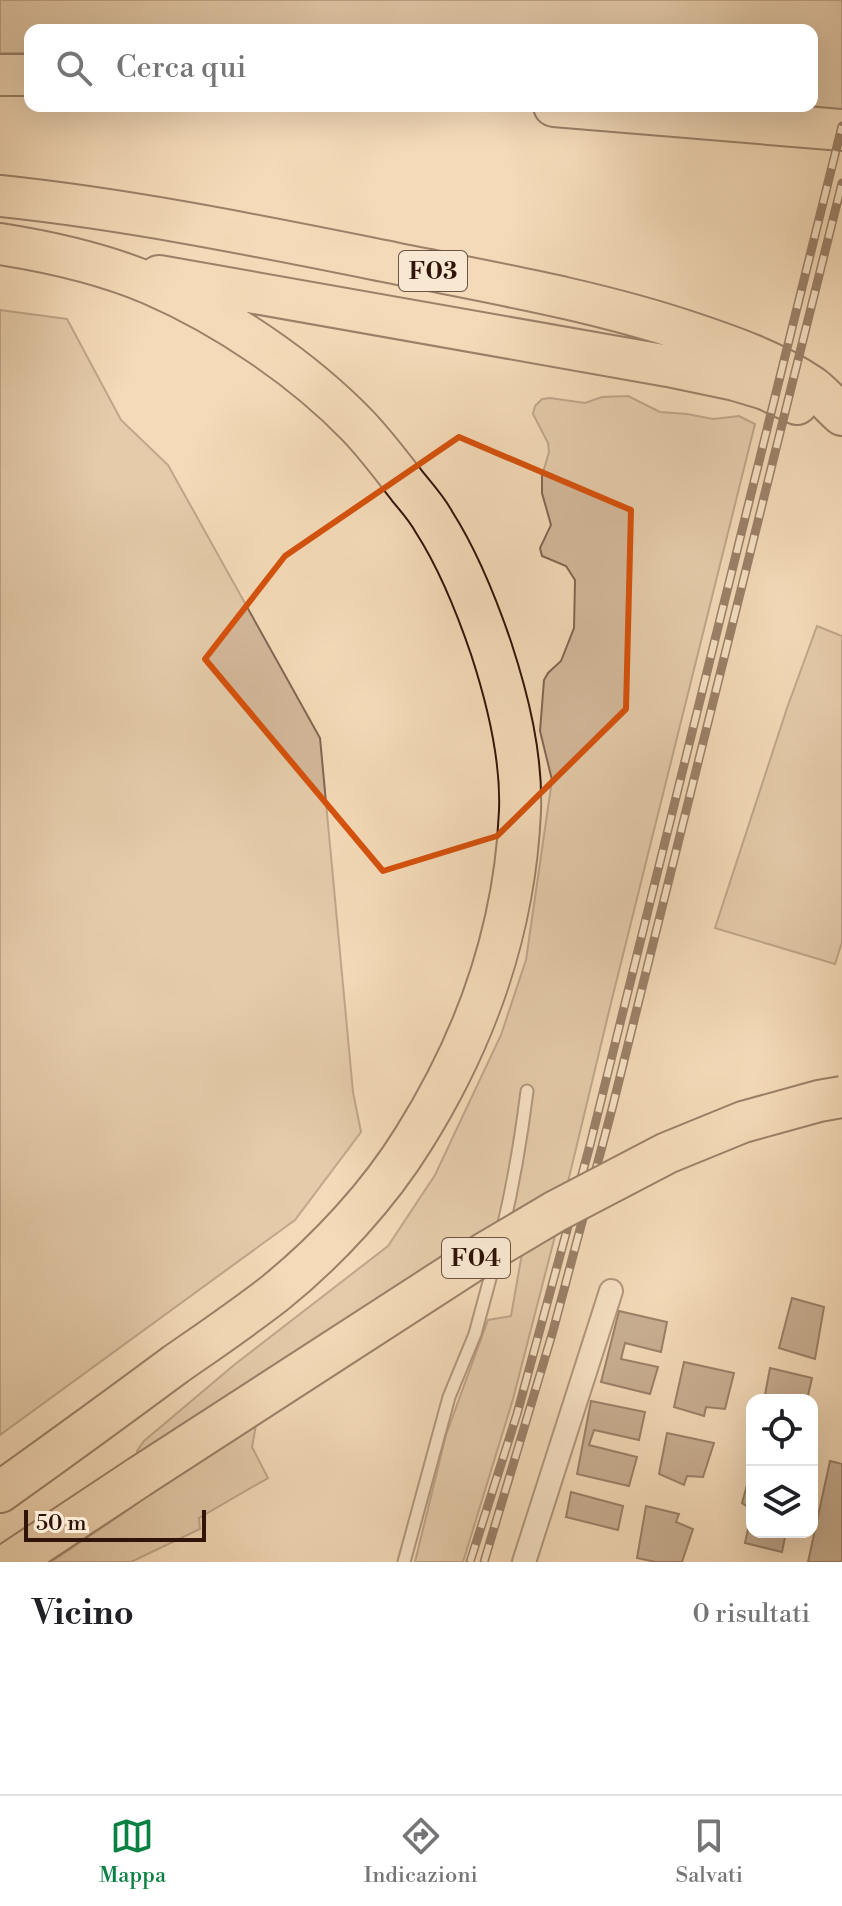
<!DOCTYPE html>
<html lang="it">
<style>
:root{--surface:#fff;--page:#f6f6f6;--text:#202124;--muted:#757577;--line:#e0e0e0;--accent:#0b8043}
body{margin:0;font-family:"Libre Bodoni",serif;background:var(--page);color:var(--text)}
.controls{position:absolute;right:24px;bottom:24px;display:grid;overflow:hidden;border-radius:16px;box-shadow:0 8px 32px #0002}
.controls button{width:72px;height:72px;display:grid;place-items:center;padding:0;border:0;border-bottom:2px solid var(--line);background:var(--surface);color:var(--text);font:40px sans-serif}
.scale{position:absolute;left:24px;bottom:20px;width:182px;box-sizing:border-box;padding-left:8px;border:4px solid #311409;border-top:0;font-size:22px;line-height:28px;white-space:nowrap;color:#311409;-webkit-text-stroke:6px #f8e7d1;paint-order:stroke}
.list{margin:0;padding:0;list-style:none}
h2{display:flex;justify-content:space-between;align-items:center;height:104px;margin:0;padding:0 32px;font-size:34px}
h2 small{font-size:26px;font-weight:400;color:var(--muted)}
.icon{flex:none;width:44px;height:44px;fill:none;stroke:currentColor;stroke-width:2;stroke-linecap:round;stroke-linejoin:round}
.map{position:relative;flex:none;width:842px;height:1562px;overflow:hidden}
.search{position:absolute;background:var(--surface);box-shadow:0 8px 32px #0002;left:24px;right:24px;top:24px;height:88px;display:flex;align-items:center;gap:20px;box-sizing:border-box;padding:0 28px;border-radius:16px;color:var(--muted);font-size:30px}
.sheet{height:232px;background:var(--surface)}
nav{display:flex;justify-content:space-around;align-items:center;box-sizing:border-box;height:112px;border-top:2px solid var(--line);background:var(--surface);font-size:22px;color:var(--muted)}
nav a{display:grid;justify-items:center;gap:4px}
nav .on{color:var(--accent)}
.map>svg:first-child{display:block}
.green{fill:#d3b89a;stroke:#826652;stroke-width:2}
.building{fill:#967b64;stroke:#311409;stroke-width:2}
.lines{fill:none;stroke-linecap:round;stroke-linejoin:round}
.service-casing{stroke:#624635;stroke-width:15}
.minor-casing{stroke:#624635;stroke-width:26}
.motorway-casing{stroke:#311409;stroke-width:44}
.service{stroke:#f8e7d1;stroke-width:11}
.minor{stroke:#f8e7d1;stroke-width:22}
.motorway{stroke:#f4dab8;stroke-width:40}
.rail-casing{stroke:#311409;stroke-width:9}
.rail{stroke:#f8e7d1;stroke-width:6;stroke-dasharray:18;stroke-linecap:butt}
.motorway-bridge-casing{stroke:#311409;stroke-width:44;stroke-linecap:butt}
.motorway-bridge{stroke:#f4dab8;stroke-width:40}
.marked{fill:none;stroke:#d6520c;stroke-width:6;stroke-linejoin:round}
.labels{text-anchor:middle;stroke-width:6;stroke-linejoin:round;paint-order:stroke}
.shield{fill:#f8e7d1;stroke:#6d5345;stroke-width:2}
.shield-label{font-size:24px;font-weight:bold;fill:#311409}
</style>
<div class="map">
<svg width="842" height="1562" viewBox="0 0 842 1562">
<rect width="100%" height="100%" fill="#f4dab8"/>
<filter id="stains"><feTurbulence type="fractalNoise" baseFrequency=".0025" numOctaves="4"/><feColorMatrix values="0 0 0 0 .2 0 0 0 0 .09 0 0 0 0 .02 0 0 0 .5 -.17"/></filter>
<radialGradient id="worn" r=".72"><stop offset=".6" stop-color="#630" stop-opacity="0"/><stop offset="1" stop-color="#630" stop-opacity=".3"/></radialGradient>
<path class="green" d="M0,0H842V111L775,106H812V30H30V53H0Z
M0,310L67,319L121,420L168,465L320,738L353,1092L361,1132L295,1220L0,1435Z
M628,396L660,412L687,414L713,419L739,416L755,424L610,1007L555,1236L513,1399L463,1562H415L446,1435L488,1320L511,1316L531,1202L266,1370L252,1447L268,1478L199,1518L200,1529L131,1562H51L131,1508L163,1483L139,1460L137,1451L144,1441L234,1365L388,1246L435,1175L501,1035L526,960L552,780L540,731L544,680L548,673L561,661L574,628L575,580L566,566L542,556L540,548L551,525L542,493V476L549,452L548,443L533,414L535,406L542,399L550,398L585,403L602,397Z
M817,626L842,636V942L835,964L715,928L787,708Z"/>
<path class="building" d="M792,1298L824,1307L815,1359L779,1348Z
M619,1311L667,1322L661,1352L625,1343L621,1359L658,1367L650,1394L601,1382Z
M684,1362L734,1373L725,1409L706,1407L704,1416L674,1407Z
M770,1368L812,1378L807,1400H764Z
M591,1401L645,1412L639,1440L594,1430L589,1445L637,1457L629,1486L577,1474Z
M667,1433L714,1443L703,1477L687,1476L684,1485L659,1474Z
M830,1461L842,1464V1562H808Z
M747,1485L752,1486V1532H786L782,1552L745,1543L752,1510L742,1503Z
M571,1492L623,1506L618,1530L566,1517Z
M646,1506L679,1514L676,1522L693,1529L682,1562H656L637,1558Z"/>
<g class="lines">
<defs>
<path id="service" d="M502,1232C513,1186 521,1139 527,1091
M404,1562L449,1397L475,1334L495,1260"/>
<path id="minor" d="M524,1562L611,1291"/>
<path id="motorway" d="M0,75H30
M554,106L842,130
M0,196C133,210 264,237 394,263C493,283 593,300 689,332C731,346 774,361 811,386C822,394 832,406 842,415
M0,244C51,252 104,264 151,284C225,316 303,369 358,426C376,445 392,466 408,487C417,498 427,509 434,522C459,561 476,604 491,648C508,700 522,756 520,811C515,928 476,1039 414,1138C379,1195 327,1251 275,1293C243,1318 209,1341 176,1364C118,1407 59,1450 0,1492
M159,276L668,366L735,380L765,389L797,404
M11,1562L139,1477"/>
</defs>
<use href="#service" class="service-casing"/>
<use href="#minor" class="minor-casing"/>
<use href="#motorway" class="motorway-casing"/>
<use href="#service" class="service"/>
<use href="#minor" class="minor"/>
<use href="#motorway" class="motorway"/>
<defs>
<path id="rail" d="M470,1562L517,1414L590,1145L842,126
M484,1562L553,1331L612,1109L842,183"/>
</defs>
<use href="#rail" class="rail-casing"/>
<use href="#rail" class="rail"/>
<defs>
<path id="motorway-bridge" d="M139,1477L485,1253L556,1211L667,1153L743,1122L819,1101L842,1097"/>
</defs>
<use href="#motorway-bridge" class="motorway-bridge-casing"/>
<use href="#motorway-bridge" class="motorway-bridge"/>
</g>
<path d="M0 0H842V1562H0ZM459,437L631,510L626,709L497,836L383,871L205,659L285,556Z" fill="#f4dab8" fill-opacity=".55" fill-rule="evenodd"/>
<path class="marked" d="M459,437L631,510L626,709L497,836L383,871L205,659L285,556Z"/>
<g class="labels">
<g class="shield">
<rect x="399" y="251" width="68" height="40" rx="6"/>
<rect x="442" y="1238" width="68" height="40" rx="6"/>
</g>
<g class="shield-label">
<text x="433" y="279">F03</text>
<text x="476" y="1266">F04</text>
</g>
</g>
<rect width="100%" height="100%" filter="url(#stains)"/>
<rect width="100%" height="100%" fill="url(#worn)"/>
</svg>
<div class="controls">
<button><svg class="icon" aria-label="locate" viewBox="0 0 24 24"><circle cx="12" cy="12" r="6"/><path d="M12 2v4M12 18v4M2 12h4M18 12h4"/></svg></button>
<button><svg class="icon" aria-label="layers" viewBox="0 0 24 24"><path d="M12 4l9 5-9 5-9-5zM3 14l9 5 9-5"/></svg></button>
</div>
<div class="scale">50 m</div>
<div class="search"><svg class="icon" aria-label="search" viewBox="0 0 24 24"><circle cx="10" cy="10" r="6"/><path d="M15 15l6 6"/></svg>Cerca qui</div>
</div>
<section class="sheet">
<h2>Vicino<small>0 risultati</small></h2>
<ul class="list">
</ul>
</section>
<nav>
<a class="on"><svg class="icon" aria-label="map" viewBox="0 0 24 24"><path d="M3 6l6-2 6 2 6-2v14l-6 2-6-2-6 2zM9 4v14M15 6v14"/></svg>Mappa</a>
<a><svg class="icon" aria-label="directions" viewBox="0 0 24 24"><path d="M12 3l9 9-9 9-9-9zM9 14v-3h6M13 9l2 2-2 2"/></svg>Indicazioni</a>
<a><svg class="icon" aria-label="saved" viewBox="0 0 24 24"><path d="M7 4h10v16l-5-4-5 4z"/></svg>Salvati</a>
</nav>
